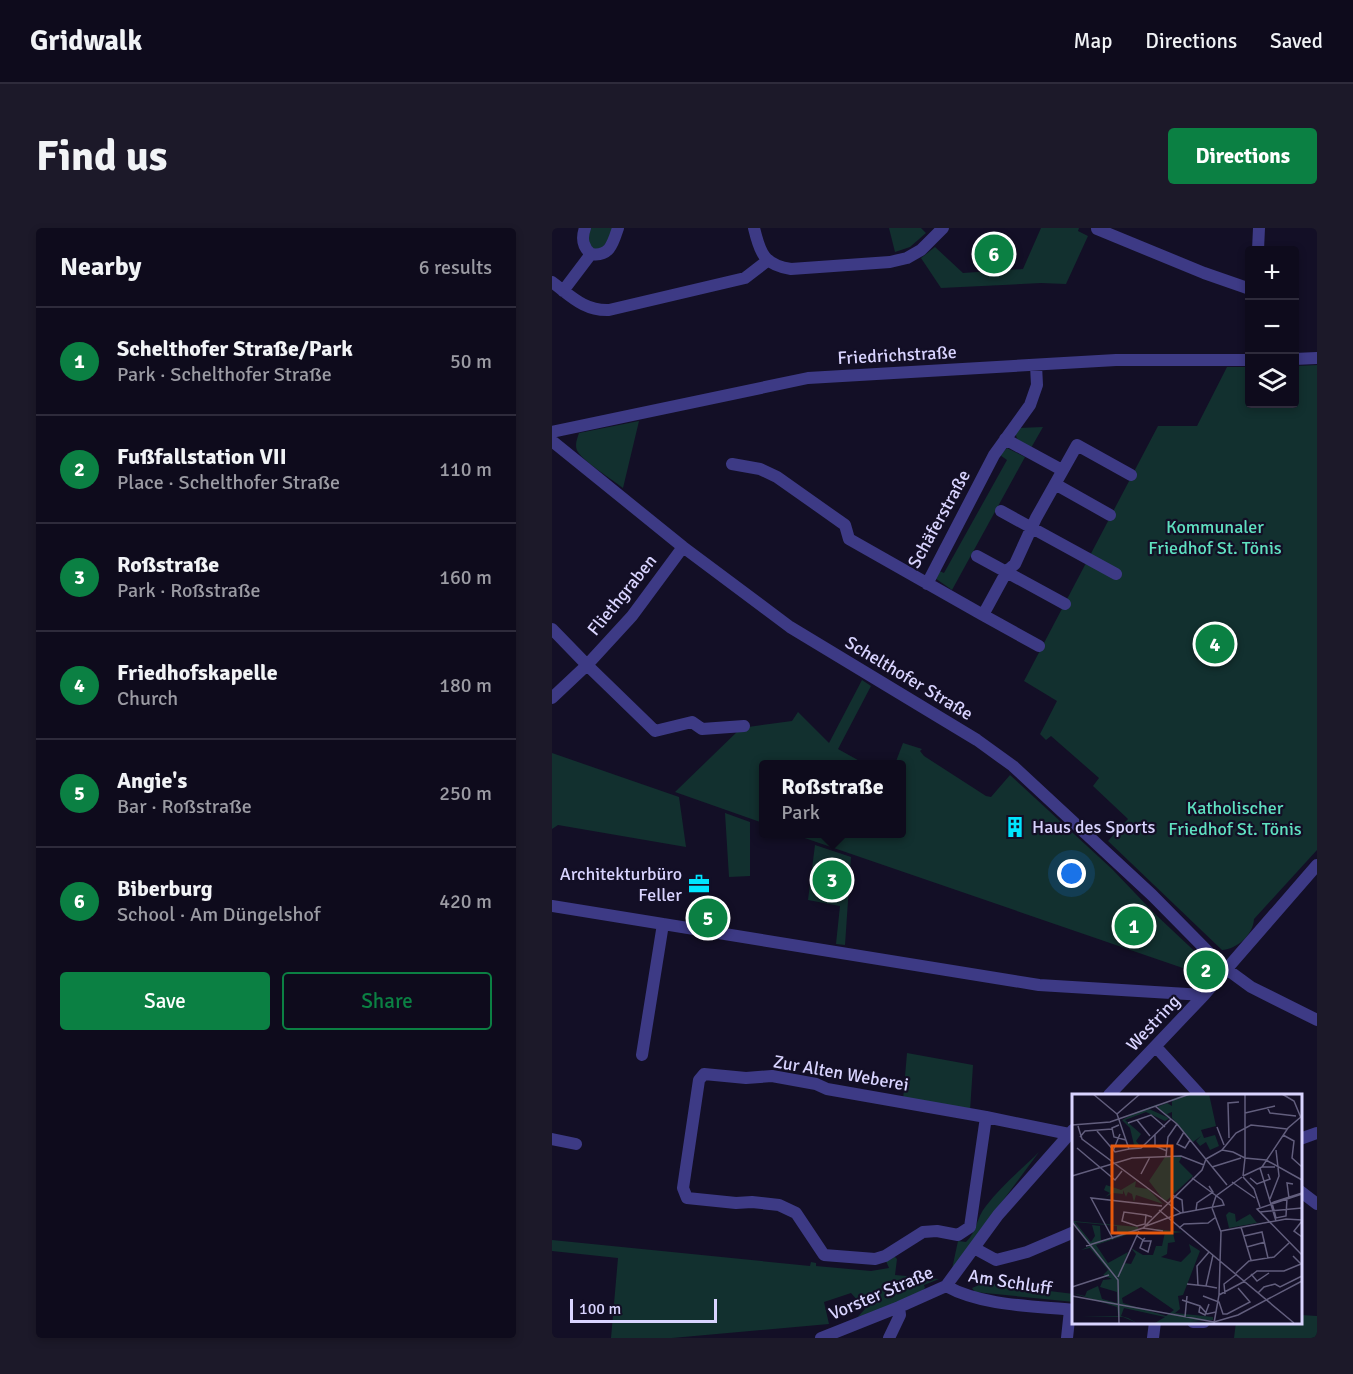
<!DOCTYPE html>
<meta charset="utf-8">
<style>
:root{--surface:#0e0b1c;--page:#1c1929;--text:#f1f3f6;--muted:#9b9ba3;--line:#2e2b3b;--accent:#0b8043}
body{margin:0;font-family:Signika,sans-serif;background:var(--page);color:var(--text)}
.controls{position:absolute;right:18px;top:18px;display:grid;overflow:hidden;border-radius:6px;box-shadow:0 3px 9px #0003}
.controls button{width:54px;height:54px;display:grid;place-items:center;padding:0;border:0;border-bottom:2px solid var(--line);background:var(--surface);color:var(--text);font:30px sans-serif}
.scale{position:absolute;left:18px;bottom:15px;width:147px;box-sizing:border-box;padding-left:6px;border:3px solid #d9d4ff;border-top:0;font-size:16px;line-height:21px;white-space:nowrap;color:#d9d4ff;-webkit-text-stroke:4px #130f26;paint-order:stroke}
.you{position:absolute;left:520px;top:646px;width:21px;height:21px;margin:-15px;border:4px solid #fff;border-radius:50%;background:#1a73e8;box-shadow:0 0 0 9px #1a73e833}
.badge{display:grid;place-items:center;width:39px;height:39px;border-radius:50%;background:var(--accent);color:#fff;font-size:20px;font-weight:700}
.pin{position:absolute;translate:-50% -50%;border:3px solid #fff;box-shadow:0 2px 6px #0006}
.popup{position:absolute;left:207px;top:532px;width:147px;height:78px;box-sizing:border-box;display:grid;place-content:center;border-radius:6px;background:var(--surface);filter:drop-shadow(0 2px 4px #0005);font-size:20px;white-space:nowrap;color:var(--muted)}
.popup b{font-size:22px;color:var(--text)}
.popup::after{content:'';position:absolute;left:50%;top:100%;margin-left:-12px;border:12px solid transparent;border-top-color:var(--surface)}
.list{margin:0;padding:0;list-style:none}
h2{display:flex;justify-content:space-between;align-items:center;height:78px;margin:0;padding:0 24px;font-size:26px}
h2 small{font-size:20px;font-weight:400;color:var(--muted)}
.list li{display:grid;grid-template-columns:39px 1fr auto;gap:18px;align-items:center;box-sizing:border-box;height:108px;padding:0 24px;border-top:2px solid var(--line)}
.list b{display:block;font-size:22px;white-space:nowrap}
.list p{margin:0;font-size:20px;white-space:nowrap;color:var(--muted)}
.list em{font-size:20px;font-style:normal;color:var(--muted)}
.actions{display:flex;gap:12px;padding:18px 24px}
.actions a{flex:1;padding:14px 0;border:2px solid var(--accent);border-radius:6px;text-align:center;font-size:21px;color:var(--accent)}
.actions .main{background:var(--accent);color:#fff}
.icon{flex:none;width:33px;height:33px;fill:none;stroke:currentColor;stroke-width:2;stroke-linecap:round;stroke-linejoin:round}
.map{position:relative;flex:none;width:765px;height:1110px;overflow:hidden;border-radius:6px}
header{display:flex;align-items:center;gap:36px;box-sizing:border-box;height:84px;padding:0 30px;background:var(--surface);border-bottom:2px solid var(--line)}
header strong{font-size:28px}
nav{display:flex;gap:33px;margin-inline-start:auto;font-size:21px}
.intro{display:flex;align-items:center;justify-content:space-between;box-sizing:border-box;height:144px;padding:0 36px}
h1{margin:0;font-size:42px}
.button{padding:15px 27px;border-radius:6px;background:var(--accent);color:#fff;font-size:21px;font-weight:700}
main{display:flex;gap:36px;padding:0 36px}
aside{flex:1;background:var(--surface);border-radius:6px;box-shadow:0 3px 9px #0003}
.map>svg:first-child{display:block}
.green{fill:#12302f}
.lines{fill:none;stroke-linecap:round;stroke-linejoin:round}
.minor{stroke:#3d3a85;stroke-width:12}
.labels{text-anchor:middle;stroke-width:4.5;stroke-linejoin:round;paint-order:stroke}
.street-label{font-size:18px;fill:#d9d4ff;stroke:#130f26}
.park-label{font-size:18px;fill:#5fe0c0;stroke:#130f26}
.poi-label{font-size:18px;fill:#d9d4ff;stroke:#130f26;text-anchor:start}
.inset-road{fill:none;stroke:#625e7d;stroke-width:1.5}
.view{fill:#e8590c;fill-opacity:0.15;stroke:#e8590c;stroke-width:3}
.inset-edge{fill:none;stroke:#d9d4ff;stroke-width:3}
</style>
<header>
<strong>Gridwalk</strong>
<nav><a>Map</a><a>Directions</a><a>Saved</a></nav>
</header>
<div class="intro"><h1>Find us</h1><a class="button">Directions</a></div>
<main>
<aside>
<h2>Nearby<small>6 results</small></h2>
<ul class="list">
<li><span class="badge">1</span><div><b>Schelthofer Straße/Park</b><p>Park · Schelthofer Straße</p></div><em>50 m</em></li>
<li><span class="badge">2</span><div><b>Fußfallstation VII</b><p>Place · Schelthofer Straße</p></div><em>110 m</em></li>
<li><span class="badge">3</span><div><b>Roßstraße</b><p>Park · Roßstraße</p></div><em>160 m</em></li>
<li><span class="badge">4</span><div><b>Friedhofskapelle</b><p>Church</p></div><em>180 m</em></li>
<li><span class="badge">5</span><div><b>Angie's</b><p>Bar · Roßstraße</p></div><em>250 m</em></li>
<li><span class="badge">6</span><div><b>Biberburg</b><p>School · Am Düngelshof</p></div><em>420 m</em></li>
</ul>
<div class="actions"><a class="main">Save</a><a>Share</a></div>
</aside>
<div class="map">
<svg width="765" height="1110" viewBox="0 0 765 1110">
<rect width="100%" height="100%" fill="#130f26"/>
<path class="green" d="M36,0H63L49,23L37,19Z
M337,0H369L374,5L358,19L343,24Z
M489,0H527L526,3L536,8L514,56L489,55L389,60L369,30L383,19L411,45L471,41Z
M765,137V622L702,691C701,707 685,721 670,722L556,613L576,591L541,558L547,550L499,508L494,512L488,506L505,473L472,453L606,198H645L675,139H697L698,176H742L743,138Z
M87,193L71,260C61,252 31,233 26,224C22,218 25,211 27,205Z
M491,199L479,220C472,216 463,214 464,204L467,200Z
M455,220L473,229L400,362L383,350L385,342L392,345L455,232L448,227Z
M310,452L319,458L286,521L313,536H211V595L123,564L189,500L240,493L246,484L277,515Z
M351,515L370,521L368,523L372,528L434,568L439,569L458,547L560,641L603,686L653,733L658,742L657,749L241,606H349V536H343Z
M0,525L127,569L134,619L6,597L0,601Z
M173,585L198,594V648L177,649Z
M263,617L299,629L293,717L284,716L288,678L256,672Z
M355,825L421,837L418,883L351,872Z
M487,924L400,1041L406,1013L414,1014C425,1004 424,990 434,978C449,958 470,941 487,924Z
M0,1012L258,1038L259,1034L264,1035V1038L319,1043L337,1040L334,1033L342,1028L345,1031L343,1047L387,1051L372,1057L373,1060L365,1068L301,1094L313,1081L299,1065L272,1074L277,1096L120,1110H59L66,1030L0,1023Z
M432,1055L522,1066V1074L423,1064L420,1060Z
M749,1087L765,1088V1110H682L684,1094H748Z"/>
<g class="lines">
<path class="minor" d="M33,0C29,11 31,19 39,26
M202,0C208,25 212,37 239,41L338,34L355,30L369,22L391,0
M546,0L545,1L652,45L698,61
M706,22L707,0
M0,54C19,68 32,83 57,82L193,50L215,33
M11,63L39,26C58,29 61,15 66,0
M742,131L765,130
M0,204L256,150L564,132H698
M453,211L510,242
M0,213L131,319L238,399L425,512L461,538L600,667L669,737L699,759L765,792
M180,236L208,241L225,249L293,297L297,311L431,387L455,343L463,336L484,290L525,217L579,247
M503,256L558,287
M449,283L564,346
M425,328L513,376
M375,356L442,227L478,177L485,157L484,137
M431,387L487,418
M0,401L35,437L80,388L131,319
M0,470L35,437L103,503L140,494L150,501L192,498
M0,678L487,757L652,767
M604,819L648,867
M90,827L111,696
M557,867L652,767L765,637
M434,889L275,861L264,856L220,848L194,850L152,846L147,852L131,960L135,970L184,975L200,974L227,977L244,985L272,1027L323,1031L333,1028L371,1004L385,1003L406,1007L418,999L434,889L517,906
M0,911L24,916
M748,911L765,905
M748,963L765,976
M422,1020L444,1032L475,1024L522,1004
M394,1058C430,1078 481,1078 522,1082
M641,1094H652
M269,1110L347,1079L394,1058L446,987L521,902
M337,1110L348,1087L347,1079
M515,1110L518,1082
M601,1110L603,1094"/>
</g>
<defs>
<symbol id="building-bare" viewBox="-9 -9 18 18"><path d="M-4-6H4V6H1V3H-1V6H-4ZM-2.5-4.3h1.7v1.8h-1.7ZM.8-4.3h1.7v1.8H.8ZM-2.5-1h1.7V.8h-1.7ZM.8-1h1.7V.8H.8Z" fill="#00e5ff" stroke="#130f26" stroke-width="2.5" paint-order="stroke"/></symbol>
<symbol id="office-bare" viewBox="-9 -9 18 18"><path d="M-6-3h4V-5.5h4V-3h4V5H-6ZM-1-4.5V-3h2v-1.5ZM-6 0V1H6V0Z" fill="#00e5ff" stroke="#130f26" stroke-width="2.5" paint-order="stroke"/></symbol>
</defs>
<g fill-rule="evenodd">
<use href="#building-bare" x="448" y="584" width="30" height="30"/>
<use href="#office-bare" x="132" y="641" width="30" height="30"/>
</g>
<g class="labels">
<g class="street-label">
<text transform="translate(345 127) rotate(-3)" y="6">Friedrichstraße</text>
<text transform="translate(387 291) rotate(-61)" y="6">Schäferstraße</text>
<text transform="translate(70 367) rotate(-51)" y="6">Fliethgraben</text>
<text transform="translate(357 450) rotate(31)" y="6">Schelthofer Straße</text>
<text transform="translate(601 795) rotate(-47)" y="6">Westring</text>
<text transform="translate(289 845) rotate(10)" y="6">Zur Alten Weberei</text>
<text transform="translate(458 1054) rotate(9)" y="6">Am Schluff</text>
<text transform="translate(329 1065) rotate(-23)" y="6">Vorster Straße</text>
</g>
<g class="park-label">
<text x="663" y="305">Kommunaler<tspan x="663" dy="21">Friedhof St. Tönis</tspan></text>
<text x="683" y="586">Katholischer<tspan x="683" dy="21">Friedhof St. Tönis</tspan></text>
</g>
<g class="poi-label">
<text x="480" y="605">Haus des Sports</text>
<text x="130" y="652" text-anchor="end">Architekturbüro<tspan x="130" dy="21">Feller</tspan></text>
</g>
</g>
<g transform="translate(520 866)">
<rect width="230" height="230" fill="#130f26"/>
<path d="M115,0H137L144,32L129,36L132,44L143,41L147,52L138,56L134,48L128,52L124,47L129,42L121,48L100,24V18L95,20L99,23L93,27L74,18L53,26L69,40L64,47L69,53L62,51L58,34L50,26L63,19L48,24L89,9L77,15L97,24L85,13L95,9L100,12V5ZM110,62L107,68L121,82L93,108L77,87L93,63ZM64,87L63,93L76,95L91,110L64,101L62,108L60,100L56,98L54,103L51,96V100L41,99L33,103L38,99L32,96L34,91L49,96ZM157,118L163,120L164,128L178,120L185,129L195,127L157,134L154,121ZM1,127L66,133V137L24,151L36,169L56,158L52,169L59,170L64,160L59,154L71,161H81L84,152H90L93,138L74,134L111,138L101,139L103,148L96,149L95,160L89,163L109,168L119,158L117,150L128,157L111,201L106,202L108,215L103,219L141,223V226L119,227L140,229H83L93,223L52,214L49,222L56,224L65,229L51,223H9L46,222L45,213L0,199L13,202L15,197L26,192L30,205L45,209V198L28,193L31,186L40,185L31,181L36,176L18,154L9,156L22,150H16ZM3,128L45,132V139L58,138L29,147L28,132L20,131L23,142L19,148ZM69,193L102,216L94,222L51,209L50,204Z" fill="#12302f" fill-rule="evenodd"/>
<path class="inset-road" d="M21,0L45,20M68,0L45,20L57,55L69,54L99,25M173,0V64L194,66L230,86M210,0L222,7L229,24M83,12L105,30L155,91M195,13L198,19L224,22M173,19L203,12M65,26L78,42M56,29L79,21L93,33M0,31L38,28L118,0M47,31L40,34L42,43L54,46M6,32L10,45L109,119M145,33L152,51M25,37L43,58L57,55M112,38L105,50L113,54L118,46M83,40V52L95,57M211,41L222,47L220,64L230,73M8,43L13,37L40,35M157,44L156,9L167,8M5,54L43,86L50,77M150,56L164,39L179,31L215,35M41,57L48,40M94,62L96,43L105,30M134,65L150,56L161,58L173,64L171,82M140,73L169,64M190,73L216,34L230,22M188,74L204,127M69,80L78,63M0,82L60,64L109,62L132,71M171,82L190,73H203M171,83L182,95L188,113M120,84L150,106M178,84L185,90L198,85L196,80M160,88L183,104M230,99L202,108L200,109L204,124L214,122L215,104L230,100M230,100L185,115L230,161M100,101L110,106L111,118M217,104L215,89L221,90M198,105L207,82L204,56M140,114L149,138L147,201L142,229M140,114L144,102L170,83M87,116L222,229M124,116L125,109L141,98L137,92M188,118L230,114M74,121L52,118L50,127L65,132L73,130L74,121L80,123M230,127L222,137L230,143M0,128L46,186L47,229M74,132L109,119L152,111L150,106M169,133L179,166M71,134L91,137M107,134L112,130L136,129L144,123M149,137L214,125L230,126M65,142L71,146L72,147H79L76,158L68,154L71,146L73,144M172,142L190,138L196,164M41,145L19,104L90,112M14,152L71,134L130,76L134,65M175,153L193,148M141,161L134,192L145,194M164,179L177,167L202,163L217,149M179,180L185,187L197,179M46,183L67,137M172,187L185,177H212L229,170L221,162M115,190L134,192M126,192L125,172L137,158M0,193L37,181M186,199L192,193L203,190L208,193L230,182M153,200L152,190L165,180M147,201L173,187M0,202L142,228L166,221L230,187M131,202L147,208L151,220H155L178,208L166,194M110,206L128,212L135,220L144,218M128,212L127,218L133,221L137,210M113,223L115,202"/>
<path class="view" d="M40,52H100V139H40Z"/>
<rect width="230" height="230" class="inset-edge"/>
</g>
</svg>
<div class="controls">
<button>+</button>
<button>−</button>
<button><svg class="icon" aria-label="layers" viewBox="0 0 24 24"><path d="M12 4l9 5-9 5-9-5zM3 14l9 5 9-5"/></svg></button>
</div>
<div class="scale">100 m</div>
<div class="you"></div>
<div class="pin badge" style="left:582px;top:698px">1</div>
<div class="pin badge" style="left:654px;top:742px">2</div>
<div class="pin badge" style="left:280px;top:652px">3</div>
<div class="popup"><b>Roßstraße</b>Park</div>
<div class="pin badge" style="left:663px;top:416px">4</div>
<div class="pin badge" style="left:156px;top:690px">5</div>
<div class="pin badge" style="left:442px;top:26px">6</div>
</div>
</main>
